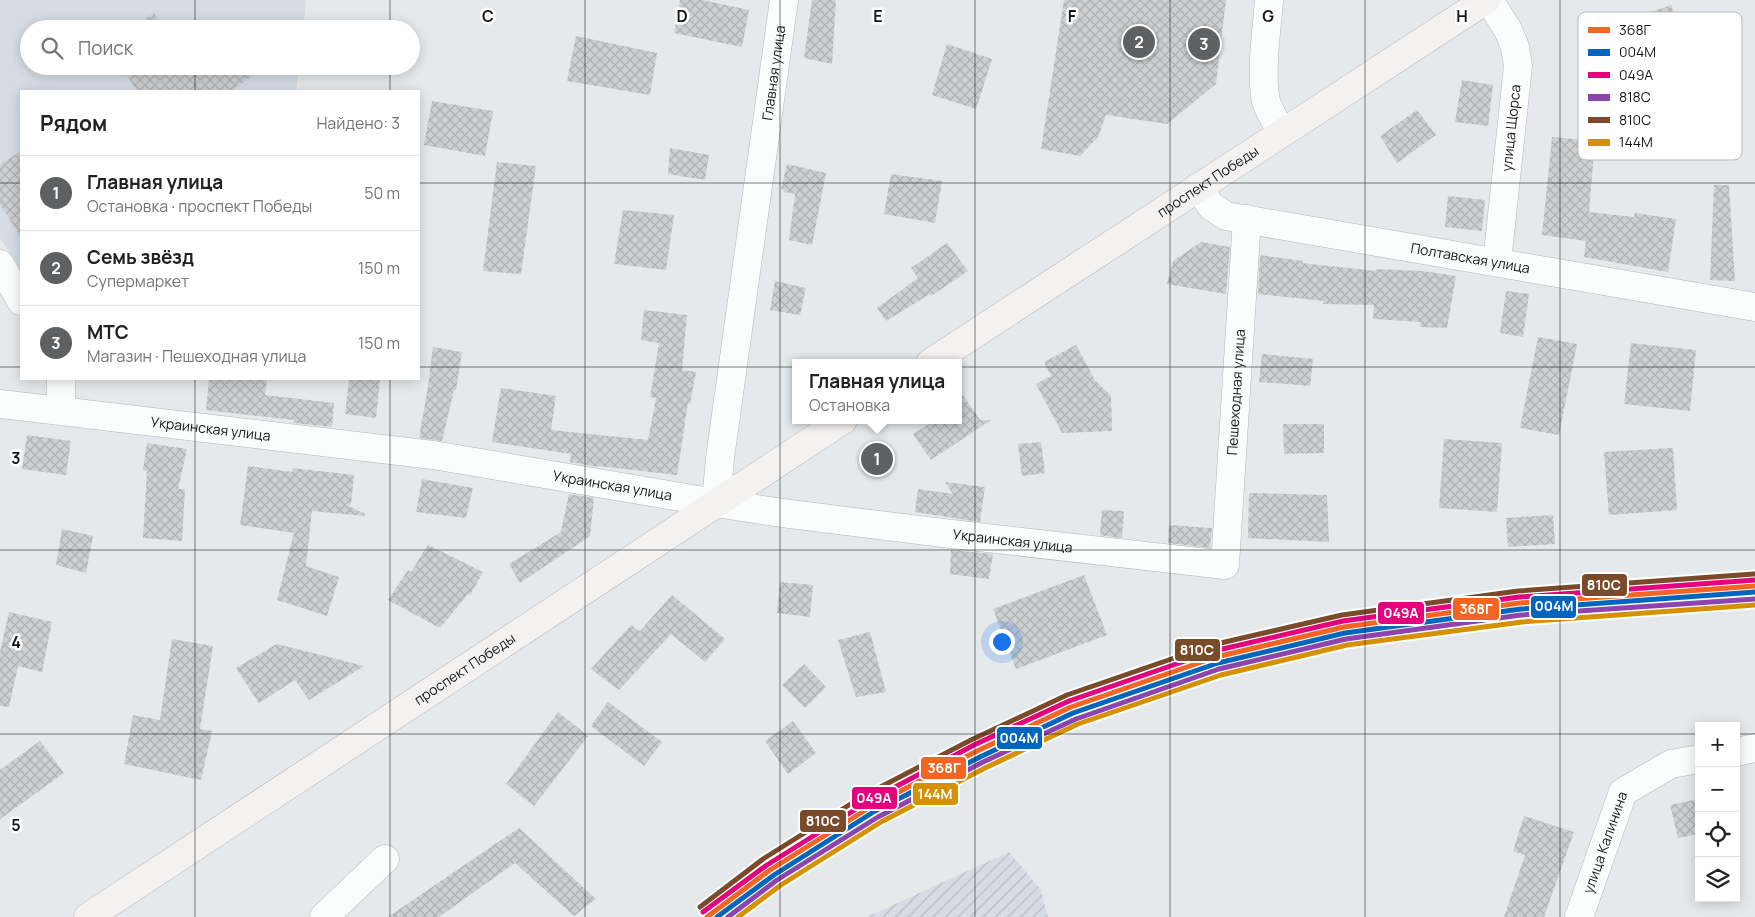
<!DOCTYPE html>
<html lang="ru">
<meta charset="utf-8">
<style>
:root{--surface:#fff;--page:#f6f6f6;--text:#222;--muted:#767676;--line:#e0e0e0;--accent:#5e6062}
body{margin:0;font-family:Manrope,sans-serif;background:var(--page);color:var(--text)}
.controls{position:absolute;right:15px;bottom:15px;display:grid;overflow:hidden;border-radius:0px;box-shadow:0 2px 12px #0003}
.controls button{width:45px;height:45px;display:grid;place-items:center;padding:0;border:0;border-bottom:1px solid var(--line);background:var(--surface);color:var(--text);font:25px sans-serif}
.you{position:absolute;left:1001px;top:641px;width:18px;height:18px;margin:-12px;border:4px solid #fff;border-radius:50%;background:#1a73e8;box-shadow:0 0 0 8px #1a73e833}
.badge{display:grid;place-items:center;width:32px;height:32px;border-radius:50%;background:var(--accent);color:#fff;font-size:16px;font-weight:700}
.pin{position:absolute;translate:-50% -50%;border:2px solid #fff;box-shadow:0 1px 5px #0006}
.popup{position:absolute;left:792px;top:359px;width:170px;height:65px;box-sizing:border-box;display:grid;place-content:center;border-radius:0px;background:var(--surface);filter:drop-shadow(0 1px 4px #0005);font-size:16px;white-space:nowrap;color:var(--muted)}
.popup b{font-size:19px;color:var(--text)}
.popup::after{content:'';position:absolute;left:50%;top:100%;margin-left:-10px;border:10px solid transparent;border-top-color:var(--surface)}
.list{margin:0;padding:0;list-style:none}
h2{display:flex;justify-content:space-between;align-items:center;height:65px;margin:0;padding:0 20px;font-size:21px}
h2 small{font-size:16px;font-weight:400;color:var(--muted)}
.list li{display:grid;grid-template-columns:32px 1fr auto;gap:15px;align-items:center;box-sizing:border-box;height:75px;padding:0 20px;border-top:1px solid var(--line)}
.list b{display:block;font-size:19px;white-space:nowrap}
.list p{margin:0;font-size:16px;white-space:nowrap;color:var(--muted)}
.list em{font-size:16px;font-style:normal;color:var(--muted)}
.icon{flex:none;width:28px;height:28px;fill:none;stroke:currentColor;stroke-width:2;stroke-linecap:round;stroke-linejoin:round}
.map{position:relative;flex:none;width:1755px;height:917px;overflow:hidden}
.search{position:absolute;background:var(--surface);box-shadow:0 2px 12px #0003;left:20px;top:20px;width:400px;height:55px;display:flex;align-items:center;gap:12px;box-sizing:border-box;padding:0 18px;border-radius:28px;color:var(--muted);font-size:19px}
.panel{position:absolute;background:var(--surface);box-shadow:0 2px 12px #0003;left:20px;top:90px;width:400px;height:290px;border-radius:0px}
.map>svg:first-child{display:block}
.built{fill:#d5dce4}
.industrial{fill:url(#industrial-furrows)}
.building{fill:url(#building-cross-hatch)}
.lines{fill:none;stroke-linecap:round;stroke-linejoin:round}
.minor-casing{stroke:#b4b6b8;stroke-width:29}
.major-casing{stroke:#bcb4b6;stroke-width:29}
.minor{stroke:#fbfcfc;stroke-width:28}
.major{stroke:#f4f1f1;stroke-width:28}
.rail-1-casing{stroke:#fff;stroke-width:9}
.rail-2-casing{stroke:#fff;stroke-width:9}
.rail-3-casing{stroke:#fff;stroke-width:9}
.rail-4-casing{stroke:#fff;stroke-width:9}
.rail-5-casing{stroke:#fff;stroke-width:9}
.rail-6-casing{stroke:#fff;stroke-width:9}
.rail-1{stroke:#f26522;stroke-width:5}
.rail-2{stroke:#0065bd;stroke-width:5}
.rail-3{stroke:#e5007d;stroke-width:5}
.rail-4{stroke:#8e44ad;stroke-width:5}
.rail-5{stroke:#7a4b2a;stroke-width:5}
.rail-6{stroke:#d59004;stroke-width:5}
.grid{fill:none;stroke:#141618;stroke-width:1;stroke-opacity:0.55}
.labels{text-anchor:middle;stroke-width:5;stroke-linejoin:round;paint-order:stroke}
.street-label{font-size:14px;fill:#141618;stroke:#fff}
.key{fill:#fff;stroke:#b8b9ba;stroke-width:1}
.key-label{font-size:14px;fill:#141618}
.grid-label{font-size:16px;text-anchor:middle;font-weight:bold;fill:#141618;stroke:#fff;stroke-width:5;stroke-linejoin:round;paint-order:stroke}
.line-badge{stroke:#fff;stroke-width:2}
.badge-label{font-size:14px;text-anchor:middle;font-weight:bold;fill:#fff}
</style>
<div class="map">
<svg width="1755" height="917" viewBox="0 0 1755 917">
<defs>
<pattern id="industrial-furrows" width="10" height="10" patternUnits="userSpaceOnUse" patternTransform="scale(1.25)"><rect width="10" height="10" fill="#d5dce4"/><path d="M-1 1l2-2M0 10L10 0M9 11l2-2" fill="none" stroke="#b6bcc3"/></pattern>
<pattern id="building-cross-hatch" width="8" height="8" patternUnits="userSpaceOnUse" patternTransform="scale(1.25)"><rect width="8" height="8" fill="#cdcfd1"/><path d="M0 0l8 8M0 8l8-8" fill="none" stroke="#afb1b3"/></pattern>
</defs>
<rect width="100%" height="100%" fill="#e6e9eb"/>
<path class="built" d="M0,0H306L303,29H29V66H299L296,91H21V270L0,238Z"/>
<path class="industrial" d="M1009,852L1041,890L1048,917H867Z"/>
<path class="building" d="M680,0H702L749,10L742,47L674,33Z
M812,0H836L832,64L804,58Z
M1064,0H1226L1216,84L1167,124L1106,115L1098,137L1080,156L1041,149Z
M1671,5L1691,60L1705,58L1719,127L1678,123L1665,56L1646,63L1630,20Z
M154,13L164,29H130Z
M576,36L657,53L650,95L567,81Z
M947,44L992,59L976,109L932,95Z
M121,66H255L259,72L230,91H137Z
M1462,80L1493,85L1488,126L1455,122Z
M432,101L493,111L485,156L424,145Z
M1417,110L1436,135L1397,163L1380,136Z
M1552,137L1595,141L1589,212L1634,217L1635,213L1676,219L1668,272L1584,257L1586,241L1542,235Z
M670,148L709,155L705,180L668,174Z
M21,151V237L0,204V165Z
M497,162L536,166L521,274L483,271Z
M787,164L826,173L812,245L789,240L795,194L784,192V190L781,189Z
M891,174L942,181L935,223L884,214Z
M1714,185H1729L1735,281L1710,280Z
M1448,196L1485,200L1482,231L1445,227Z
M623,210L674,215L666,270L614,264Z
M1201,242L1230,247L1226,294L1167,284L1173,261Z
M947,243L968,271L931,296L930,294L886,321L877,308L918,278L911,268Z
M1260,255L1303,261L1302,263L1376,271V269L1423,271L1456,276L1447,328L1420,327L1421,322L1373,319L1374,305L1323,304L1324,301L1258,294Z
M775,281L806,288L800,315L770,310Z
M1506,291L1529,294L1523,337L1500,333Z
M644,310L687,315L682,370L696,372L690,404L688,403L677,475L598,466V467L570,462L571,454L492,442L501,388L556,396L551,430L648,440L656,398L650,397L659,343L641,340Z
M1538,337L1577,344L1559,435L1520,428Z
M1631,343L1696,350L1690,411L1624,404Z
M1076,345L1095,380L1111,396L1112,431L1062,433L1036,384L1051,376L1044,362Z
M433,347L462,352L456,390H454L442,441L419,438L428,386Z
M1262,354L1313,359L1310,386L1259,382Z
M209,379H267L265,395L334,403L332,427L293,423L294,420L206,410Z
M349,379H380L376,418L345,414Z
M958,388L980,420H991L931,460L913,434L935,420H958Z
M1283,424H1324V453L1284,454Z
M27,435L71,441L66,475L22,469Z
M1444,439L1502,443L1497,512L1439,508Z
M1041,442L1045,473L1022,476L1018,444Z
M147,443L187,449L178,489H185L182,541L143,538L147,471L143,470Z
M1673,448L1677,510L1609,515L1604,452Z
M248,466L292,472L293,468L354,475L351,505L345,504L365,514L364,516L312,511L306,566L339,577L327,616L277,600L294,533L240,525Z
M422,479L473,488L466,518L416,512Z
M945,482L985,487L980,522L915,512L918,489L953,494Z
M1249,493L1327,495L1329,542L1248,538Z
M569,494L594,498L590,536L520,583L509,564L561,532Z
M1102,510L1124,511L1122,538L1100,535Z
M1553,515L1555,544L1508,547L1506,518Z
M1169,525L1212,528L1210,548L1168,543Z
M62,529L93,536L86,573L56,565Z
M428,545L483,572L470,595L468,594L440,628L388,600L408,570L411,572Z
M951,550L993,554L989,579L950,574Z
M1084,575L1107,635L1016,669L993,609Z
M780,582L813,585L810,617L777,613Z
M672,595L725,639L705,662L671,634L619,690L591,669L631,625L640,631Z
M9,612L52,622L42,672L18,666L9,707L0,706V652Z
M870,632L886,692L856,697L838,640Z
M172,639L213,646L200,729L212,731L201,780L124,764L133,715L160,720Z
M277,644L329,657L364,666L309,700L295,680L259,703L236,668Z
M804,664L826,687L805,708L782,685Z
M608,702L662,742L644,766L591,726Z
M558,712L588,736L534,806L506,784Z
M793,721L816,753L788,774L765,741Z
M40,741L64,773L0,819V770Z
M1699,799V834L1678,838L1670,805Z
M1524,816L1574,832L1544,917H1504L1525,855L1513,851Z
M519,828L596,899L574,916L515,863L439,917H388Z"/>
<g class="lines">
<defs>
<g id="minor">
<path d="M1269,0C1267,28 1260,74 1266,101C1269,112 1276,122 1282,132"/>
<path d="M1489,0L1508,30L1515,47L1518,66L1497,262"/>
<path id="s1" d="M1198,187L1211,206L1226,216L1755,307"/>
<path d="M0,264L21,301"/>
<path d="M61,379V410"/>
<path id="s2" d="M0,404L433,455L716,503L782,513L943,533L1225,565L1247,219"/>
<path id="s3" d="M716,503L720,458L784,0"/>
<path d="M1736,752L1755,748"/>
<path d="M324,917L385,859"/>
<path id="s4" d="M1579,917L1623,792L1671,764L1699,759"/>
</g>
<g id="major">
<path id="s5" d="M930,363L1486,0"/>
<path id="s6" d="M88,917L843,420"/>
</g>
</defs>
<use href="#minor" class="minor-casing"/>
<use href="#major" class="major-casing"/>
<use href="#minor" class="minor"/>
<use href="#major" class="major"/>
<defs>
<path id="rail-1" d="M707,917L770,870L872,806L977,751L1071,707L1216,657L1344,627L1520,603L1755,586"/>
<path id="rail-2" d="M717,917L774,875L875,811L980,757L1073,713L1218,663L1345,633L1521,609L1755,592"/>
<path id="rail-3" d="M703,912L767,865L869,801L974,745L1069,701L1214,651L1343,621L1519,597L1755,580"/>
<path id="rail-4" d="M728,917L777,880L878,817L983,762L1076,719L1219,669L1346,639L1521,615L1755,599"/>
<path id="rail-5" d="M700,907L763,859L865,795L971,740L1067,695L1212,645L1342,615L1518,591L1754,574"/>
<path id="rail-6" d="M738,917L781,885L881,822L985,768L1078,724L1221,675L1347,645L1522,622L1755,605"/>
</defs>
<use href="#rail-1" class="rail-1-casing"/>
<use href="#rail-2" class="rail-2-casing"/>
<use href="#rail-3" class="rail-3-casing"/>
<use href="#rail-4" class="rail-4-casing"/>
<use href="#rail-5" class="rail-5-casing"/>
<use href="#rail-6" class="rail-6-casing"/>
<use href="#rail-1" class="rail-1"/>
<use href="#rail-2" class="rail-2"/>
<use href="#rail-3" class="rail-3"/>
<use href="#rail-4" class="rail-4"/>
<use href="#rail-5" class="rail-5"/>
<use href="#rail-6" class="rail-6"/>
</g>
<path class="grid" d="M195,0V29M390,0V29M585,0V917M780,0V917M975,0V917M1170,0V917M1365,0V917M1560,0V917M195,66V91M390,66V91M0,183H21M419,183H1755M0,367H21M419,367H1755M195,379V917M390,379V917M0,550H1755M0,734H1699M1736,734H1755"/>
<g class="labels">
<g class="street-label">
<text dy="5" stroke="none"><textPath href="#s3" startOffset="434">Главная улица</textPath></text>
<text transform="translate(1511 128) rotate(-84)" y="5">улица Щорса</text>
<text dy="5" stroke="none"><textPath href="#s5" startOffset="332">проспект Победы</textPath></text>
<text dy="5" stroke="none"><textPath href="#s1" startOffset="289">Полтавская улица</textPath></text>
<text dy="5" stroke="none"><textPath href="#s2" startOffset="1409">Пешеходная улица</textPath></text>
<text dy="5" stroke="none"><textPath href="#s2" startOffset="212">Украинская улица</textPath></text>
<text dy="5" stroke="none"><textPath href="#s2" startOffset="618">Украинская улица</textPath></text>
<text dy="5" stroke="none"><textPath href="#s2" startOffset="1022">Украинская улица</textPath></text>
<text dy="5" stroke="none"><textPath href="#s6" startOffset="451">проспект Победы</textPath></text>
<text dy="5" stroke="none"><textPath href="#s4" startOffset="79">улица Калинина</textPath></text>
</g>
</g>
<rect x="1578" y="12" width="164" height="148" rx="8" class="key"/>
<rect x="1588" y="27" width="22" height="6" fill="#f26522"/>
<rect x="1588" y="49" width="22" height="7" fill="#0065bd"/>
<rect x="1588" y="72" width="22" height="6" fill="#e5007d"/>
<rect x="1588" y="94" width="22" height="7" fill="#8e44ad"/>
<rect x="1588" y="117" width="22" height="6" fill="#7a4b2a"/>
<rect x="1588" y="139" width="22" height="7" fill="#d59004"/>
<g class="key-label">
<text x="1619" y="35">368Г</text>
<text x="1619" y="57">004М</text>
<text x="1619" y="80">049А</text>
<text x="1619" y="102">818С</text>
<text x="1619" y="125">810С</text>
<text x="1619" y="147">144М</text>
</g>
<g class="grid-label">
<text x="488" y="22">C</text>
<text x="682" y="22">D</text>
<text x="878" y="22">E</text>
<text x="1072" y="22">F</text>
<text x="1268" y="22">G</text>
<text x="1462" y="22">H</text>
<text x="16" y="464">3</text>
<text x="16" y="648">4</text>
<text x="16" y="831">5</text>
</g>
<g class="line-badge">
<rect x="1581" y="573" width="47" height="24" rx="5" fill="#7a4b2a"/>
<rect x="1530" y="595" width="47" height="24" rx="5" fill="#0065bd"/>
<rect x="1452" y="597" width="48" height="24" rx="5" fill="#f26522"/>
<rect x="1377" y="601" width="48" height="24" rx="5" fill="#e5007d"/>
<rect x="1174" y="638" width="47" height="24" rx="5" fill="#7a4b2a"/>
<rect x="996" y="726" width="47" height="24" rx="5" fill="#0065bd"/>
<rect x="920" y="756" width="47" height="24" rx="5" fill="#f26522"/>
<rect x="912" y="782" width="47" height="24" rx="5" fill="#d59004"/>
<rect x="851" y="786" width="47" height="24" rx="5" fill="#e5007d"/>
<rect x="799" y="809" width="48" height="24" rx="5" fill="#7a4b2a"/>
</g>
<g class="badge-label">
<text x="1604" y="590">810С</text>
<text x="1554" y="611">004М</text>
<text x="1476" y="614">368Г</text>
<text x="1401" y="618">049А</text>
<text x="1197" y="655">810С</text>
<text x="1019" y="743">004М</text>
<text x="944" y="773">368Г</text>
<text x="935" y="799">144М</text>
<text x="874" y="803">049А</text>
<text x="823" y="826">810С</text>
</g>
</svg>
<div class="controls">
<button>+</button>
<button>−</button>
<button><svg class="icon" aria-label="locate" viewBox="0 0 24 24"><circle cx="12" cy="12" r="6"/><path d="M12 2v4M12 18v4M2 12h4M18 12h4"/></svg></button>
<button><svg class="icon" aria-label="layers" viewBox="0 0 24 24"><path d="M12 4l9 5-9 5-9-5zM3 14l9 5 9-5"/></svg></button>
</div>
<div class="you"></div>
<div class="pin badge" style="left:877px;top:459px">1</div>
<div class="popup"><b>Главная улица</b>Остановка</div>
<div class="pin badge" style="left:1139px;top:42px">2</div>
<div class="pin badge" style="left:1204px;top:44px">3</div>
<div class="search"><svg class="icon" aria-label="search" viewBox="0 0 24 24"><circle cx="10" cy="10" r="6"/><path d="M15 15l6 6"/></svg>Поиск</div>
<section class="panel">
<h2>Рядом<small>Найдено: 3</small></h2>
<ul class="list">
<li><span class="badge">1</span><div><b>Главная улица</b><p>Остановка · проспект Победы</p></div><em>50 m</em></li>
<li><span class="badge">2</span><div><b>Семь звёзд</b><p>Супермаркет</p></div><em>150 m</em></li>
<li><span class="badge">3</span><div><b>МТС</b><p>Магазин · Пешеходная улица</p></div><em>150 m</em></li>
</ul>
</section>
</div>
